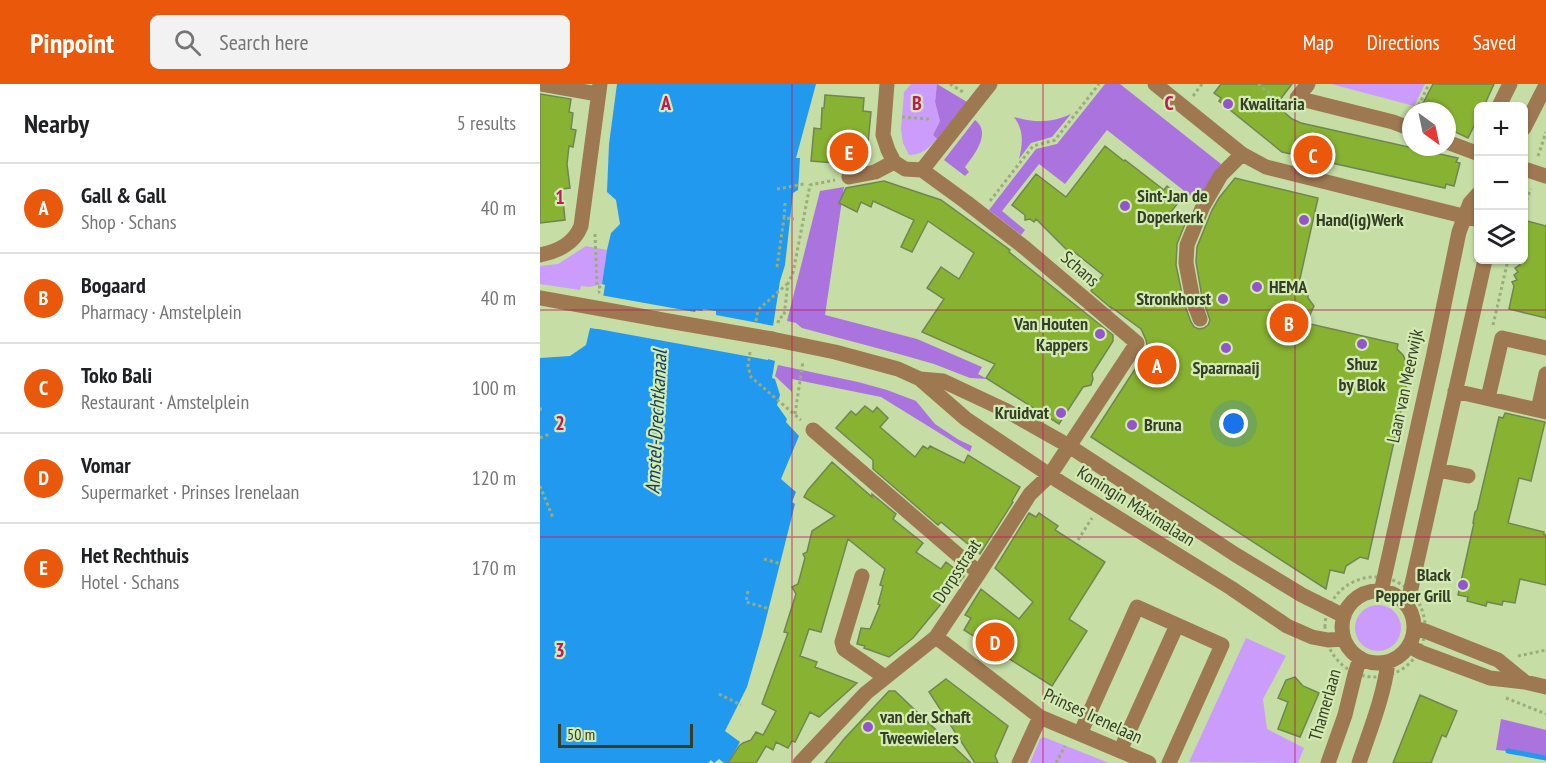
<!DOCTYPE html>
<meta charset="utf-8">
<style>
:root{--surface:#fff;--page:#f2f2f2;--text:#202124;--muted:#757577;--line:#e0e0e0;--accent:#ea580c}
body{margin:0;font-family:"PT Sans Narrow",sans-serif;background:var(--page);color:var(--text)}
.controls{position:absolute;right:18px;top:18px;display:grid;overflow:hidden;border-radius:9px;box-shadow:0 2px 4px #0004}
.controls button{width:54px;height:54px;display:grid;place-items:center;padding:0;border:0;border-bottom:2px solid var(--line);background:var(--surface);color:var(--text);font:30px sans-serif}
.compass{position:absolute;left:862px;top:18px;width:54px;height:54px;border-radius:50%;background:var(--surface);box-shadow:0 2px 4px #0004;rotate:147deg}
.scale{position:absolute;left:18px;bottom:15px;width:135px;box-sizing:border-box;padding-left:6px;border:3px solid #343e27;border-top:0;font-size:16px;line-height:21px;white-space:nowrap;color:#343e27;-webkit-text-stroke:4px #d3eab2;paint-order:stroke}
.you{position:absolute;left:694px;top:340px;width:21px;height:21px;margin:-15px;border:4px solid #fff;border-radius:50%;background:#1a73e8;box-shadow:0 0 0 9px #1a73e833}
.badge{display:grid;place-items:center;width:39px;height:39px;border-radius:50%;background:var(--accent);color:#fff;font-size:20px;font-weight:700}
.pin{position:absolute;translate:-50% -50%;border:3px solid #fff;box-shadow:0 2px 6px #0006}
.list{margin:0;padding:0;list-style:none}
h2{display:flex;justify-content:space-between;align-items:center;height:78px;margin:0;padding:0 24px;font-size:26px}
h2 small{font-size:20px;font-weight:400;color:var(--muted)}
.list li{display:grid;grid-template-columns:39px 1fr auto;gap:18px;align-items:center;box-sizing:border-box;height:90px;padding:0 24px;border-top:2px solid var(--line)}
.list b{display:block;font-size:22px;white-space:nowrap}
.list p{margin:0;font-size:20px;white-space:nowrap;color:var(--muted)}
.list em{font-size:20px;font-style:normal;color:var(--muted)}
.icon{flex:none;width:33px;height:33px;fill:none;stroke:currentColor;stroke-width:2;stroke-linecap:round;stroke-linejoin:round}
.map{position:relative;flex:none;width:1006px;height:679px;overflow:hidden}
header{display:flex;align-items:center;gap:36px;box-sizing:border-box;height:84px;padding:0 30px;background:var(--accent);color:#fff}
header strong{font-size:28px}
nav{display:flex;gap:33px;margin-inline-start:auto;font-size:21px}
.search{width:420px;height:54px;background:var(--page);display:flex;align-items:center;gap:15px;box-sizing:border-box;padding:0 21px;border-radius:9px;color:var(--muted);font-size:22px}
main{display:flex}
aside{flex:1;background:var(--surface)}
.map>svg:first-child{display:block}
.green{fill:#cc9cfc}
.forest{fill:#aa73de}
.water{fill:#2199ef}
.pier{fill:#c6dda5}
.lines{fill:none;stroke-linecap:round;stroke-linejoin:round}
.stream{stroke:#2199ef;stroke-width:5}
.building{fill:#88b332;stroke:#718552;stroke-width:1.5}
.path{stroke:#99ac7e;stroke-width:3;stroke-dasharray:3 3;stroke-linecap:butt}
.minor{stroke:#9e7851;stroke-width:15}
.minor-bridge{stroke:#9e7851;stroke-width:15}
.grid{fill:none;stroke:#c2185b;stroke-width:1.5;stroke-opacity:0.55}
.poi-dot{fill:#9455cb;stroke:#d3eab2;stroke-width:2}
.labels{text-anchor:middle;stroke-width:4.5;stroke-linejoin:round;paint-order:stroke}
.poi-label{font-size:18px;font-weight:bold;fill:#343e27;stroke:#d3eab2;text-anchor:start}
.street-label{font-size:18px;fill:#343e27;stroke:#d3eab2}
.water-label{font-size:20px;font-style:italic;fill:#133f61;stroke:#d3eab2}
.grid-label{font-size:20px;text-anchor:middle;font-weight:bold;fill:#c2185b;stroke:#d3eab2;stroke-width:4.5;stroke-linejoin:round;paint-order:stroke}
</style>
<header>
<strong>Pinpoint</strong>
<div class="search"><svg class="icon" aria-label="search" viewBox="0 0 24 24"><circle cx="10" cy="10" r="6"/><path d="M15 15l6 6"/></svg>Search here</div>
<nav><a>Map</a><a>Directions</a><a>Saved</a></nav>
</header>
<main>
<aside>
<h2>Nearby<small>5 results</small></h2>
<ul class="list">
<li><span class="badge">A</span><div><b>Gall &amp; Gall</b><p>Shop · Schans</p></div><em>40 m</em></li>
<li><span class="badge">B</span><div><b>Bogaard</b><p>Pharmacy · Amstelplein</p></div><em>40 m</em></li>
<li><span class="badge">C</span><div><b>Toko Bali</b><p>Restaurant · Amstelplein</p></div><em>100 m</em></li>
<li><span class="badge">D</span><div><b>Vomar</b><p>Supermarket · Prinses Irenelaan</p></div><em>120 m</em></li>
<li><span class="badge">E</span><div><b>Het Rechthuis</b><p>Hotel · Schans</p></div><em>170 m</em></li>
</ul>
</aside>
<div class="map">
<svg width="1006" height="679" viewBox="0 0 1006 679">
<rect width="100%" height="100%" fill="#c6dda5"/>
<path class="green" d="M371,0H397L395,18L400,37L393,51L397,55C389,64 382,71 369,71L363,59L361,46L364,8Z
M791,0H885L874,22Z
M46,162L67,166L62,200L50,203L41,202L40,206L0,200V182L18,180Z
M815 544a23 23 0 1 1 46 0a23 23 0 1 1-46 0Z
M706,554L746,572L723,615L727,645L764,664L758,679L649,678Z
M504,653L506,654L569,679H490L500,655Z"/>
<path class="forest" d="M397,0L427,18L397,55L393,51L400,37L395,18Z
M565,0H580L681,80L676,87L657,117L567,46L525,100L499,80L462,127L485,146L481,151L449,126L496,65L517,60Z
M531,30L512,53L491,59L479,75C483,59 484,46 474,33C495,39 511,39 531,30Z
M435,36C452,49 434,71 425,83L429,88L425,92L404,76Z
M304,103L285,231L377,255L442,283L438,290L447,295L430,294L394,280L359,270L262,244L256,239L247,237L280,107Z
M238,281L318,298L347,306L376,317L395,340L419,356L432,362L430,368L341,313L252,295V308L235,292Z
M961,635L1006,646V674L968,667L956,666Z"/>
<path class="water" d="M77,0H276L256,74H260L258,106L253,109L245,181L240,197L228,275L235,277L232,294L235,295L240,311L237,321L247,335L246,338L259,352L241,395L256,408L252,418L255,420L222,551L207,603L185,647L200,658L188,679H184L179,675L174,679L171,676L168,679H0V274L30,272L46,261L50,244L58,245L65,201L62,200L67,166L71,149L80,140L76,116L67,108L69,60Z"/>
<path class="pier" d="M60,211L155,228L156,226L162,227L163,225L176,227V231L234,242L230,270L228,276L47,243L50,241L55,242Z"/>
<g class="lines">
<path class="stream" d="M968,667L1006,674"/>
</g>
<path class="building" d="M681,0H752L736,21L752,35L761,39L918,74L916,78L920,79L914,102L906,100L905,104L742,68L679,17L681,14L674,9Z
M893,0H954L944,22H939V32L928,54L907,44V27H879Z
M0,10L31,15L29,28L33,29L31,45L36,46L33,63L29,62L27,80L30,104L22,105L25,136L0,139Z
M285,11L324,14L323,27L331,28L326,80L321,81L271,77L274,44L281,45L282,24H284Z
M565,62L584,77L585,76L624,106L627,102L642,114L625,135L645,140L637,160L636,181L644,219L651,238L654,243L659,245L664,244L668,241L670,236L662,213L656,178L657,163L672,126L679,114L695,94L778,114L757,208L768,210V214L774,222L766,239L858,260L857,265L863,271L867,280L871,281L828,475L820,473L806,482L804,489L790,486L786,505L551,353L608,265L606,256L601,245L571,223V224L551,207L563,191L533,167L532,170L527,166L496,135L494,138L490,135L485,136V131L472,121L496,90L526,113Z
M344,97L401,116L470,166L469,168L573,251V257L552,290L553,295L551,301L543,303L519,340L446,294L455,280L382,248L404,215L387,204L401,183L419,195L434,169L388,137L372,168L361,163L374,136L333,117L331,123L321,118L317,128L299,119L306,104Z
M987,137L1006,142V234L969,225L974,202L972,198L977,196L974,191L978,188L975,184L980,181L977,177L984,176V153Z
M325,322L333,328L337,323L348,334L340,343L375,373L383,362L388,365L390,362L424,379L428,371L480,403L472,417L473,418L440,470L401,438L398,441L333,385V376L296,344L311,327L316,331Z
M965,329L1005,338L991,397L979,394L968,439L1004,448V451H1006V501L980,495L975,519L963,517L962,521L947,518L946,522L927,517L928,513L918,511L934,439H933L935,428L937,426L959,333L963,334Z
M292,378L332,413V410L356,430L353,435L383,459L376,468L401,485L406,478L424,492L373,554L349,573L324,564L325,562L317,560L321,544L330,545L340,521L338,520L343,502L340,501L345,485L308,455L281,548L269,545L260,572L277,578L275,583L317,599L279,633L270,628L255,658L252,657L248,664L236,658L233,666L226,662L216,679H188L199,662L203,659L211,656L216,648L223,651L236,627L222,620L248,549L244,548L256,510L252,503L258,500L265,474L263,470L267,468L272,447L295,432L264,413L268,406Z
M489,429L496,433L499,429L518,442L515,446L565,478L529,535L547,547L512,602L424,546L431,534L425,531L441,505L479,535L493,518L455,484Z
M755,593L763,602L779,609L760,653L738,645L748,618L738,614L746,596Z
M406,595L468,642L455,672L458,679H435L389,608Z
M349,607H355L431,679H285L304,655Z
M880,611L917,627L906,653L902,651L891,679H853Z"/>
<g class="lines">
<path class="path" d="M410,0L423,8
M718,0L740,18H742
M653,12L662,0
M876,27L889,0
M362,33L389,35L392,34
M998,72L1006,48
M237,105L264,100
M450,117L493,62L515,56L559,0
M245,119L244,134L254,135
M984,122L991,105
M55,150L57,203H60L59,208H58
M237,183L244,134
M216,237L218,226L247,200
M238,239L239,234L244,232L248,199L253,189L270,101L295,96
M953,241L968,176
M210,268L208,282L211,293L261,336
M0,325H2
M255,330L263,277
M0,354L9,350
M0,402L13,434
M538,456L552,434
M224,475L241,480
M785 543a50 50 0 1 1 100 0a50 50 0 1 1-100 0Z
M208,507L206,518L230,525
M978,572L1006,566
M179,610L201,621
M966,614L1006,630
M516,679L525,662"/>
<path class="minor" d="M0,0L58,10
M615,0L702,70L726,83L939,136
M768,0L757,14L853,38L871,45
M959,22L970,0
M984,44L1006,1
M907,58L939,70
M984,85L1006,92
M382,86L450,0
M309,93L335,88L354,78
M0,171C18,167 34,160 41,142L60,0
M0,214L117,235
M660,235L653,216L646,179L647,161L663,122L681,91L702,70
M232,255L295,268L358,285L380,295L426,335L520,398L691,504L747,542L772,553L788,556L804,555
M380,295L403,297L467,327L529,362L696,471L762,511L804,532
M915,307L1006,328
M948,314L962,254L1006,264
M998,326L1006,290
M273,346L439,489
M898,386L928,392
M322,492L302,558L304,565L345,593
M802 543a36 36 0 1 1 72 0a36 36 0 1 1-72 0Z
M841,508L893,274L919,148L930,119L939,109
M867,522L945,176
M874,544L885,547L958,576L985,598
M396,553L500,633L609,679
M869,562L880,568L950,594L985,598L1006,603
M540,650L597,523L682,561L629,679
M580,667L637,541
M260,679L326,609L396,553L439,489L490,410L510,391L597,259L485,164L426,118L382,86L365,85L354,78L348,66L343,51L347,0
M479,679L500,633
M788,679L805,631L815,590L820,574
M819,679C830,646 844,612 848,578"/>
<path class="minor-bridge" d="M117,235L232,255"/>
</g>
<path class="grid" d="M252,0V679M503,0V679M755,0V679M0,226H1006M0,453H1006"/>
<g class="poi-dot">
<circle cx="688" cy="20" r="6"/>
<circle cx="585" cy="122" r="6"/>
<circle cx="764" cy="136" r="6"/>
<circle cx="717" cy="203" r="6"/>
<circle cx="683" cy="215" r="6"/>
<circle cx="560" cy="250" r="6"/>
<circle cx="822" cy="260" r="6"/>
<circle cx="686" cy="264" r="6"/>
<circle cx="521" cy="329" r="6"/>
<circle cx="592" cy="341" r="6"/>
<circle cx="923" cy="501" r="6"/>
<circle cx="328" cy="643" r="6"/>
</g>
<g class="labels">
<g class="poi-label">
<text x="700" y="26">Kwalitaria</text>
<text x="597" y="118">Sint-Jan de<tspan x="597" dy="21">Doperkerk</tspan></text>
<text x="776" y="142">Hand(ig)Werk</text>
<text x="729" y="209">HEMA</text>
<text x="671" y="221" text-anchor="end">Stronkhorst</text>
<text x="548" y="246" text-anchor="end">Van Houten<tspan x="548" dy="21">Kappers</tspan></text>
<text x="822" y="286" text-anchor="middle">Shuz<tspan x="822" dy="21">by Blok</tspan></text>
<text x="686" y="290" text-anchor="middle">Spaarnaaij</text>
<text x="509" y="335" text-anchor="end">Kruidvat</text>
<text x="604" y="347">Bruna</text>
<text x="911" y="497" text-anchor="end">Black<tspan x="911" dy="21">Pepper Grill</tspan></text>
<text x="340" y="639">van der Schaft<tspan x="340" dy="21">Tweewielers</tspan></text>
</g>
<g class="street-label">
<text transform="translate(540 185) rotate(41)" y="6">Schans</text>
<text transform="translate(865 302) rotate(-78)" y="6">Laan van Meerwijk</text>
<text transform="translate(596 422) rotate(32)" y="6">Koningin Máximalaan</text>
<text transform="translate(417 487) rotate(-57)" y="6">Dorpsstraat</text>
<text transform="translate(785 621) rotate(-74)" y="6">Thamerlaan</text>
<text transform="translate(553 632) rotate(25)" y="6">Prinses Irenelaan</text>
</g>
<g class="water-label">
<text transform="translate(116 338) rotate(-87)" y="7">Amstel-Drechtkanaal</text>
</g>
</g>
<g class="grid-label">
<text x="126" y="26">A</text>
<text x="377" y="26">B</text>
<text x="629" y="26">C</text>
<text x="20" y="120">1</text>
<text x="20" y="346">2</text>
<text x="20" y="573">3</text>
</g>
</svg>
<div class="controls">
<button>+</button>
<button>−</button>
<button><svg class="icon" aria-label="layers" viewBox="0 0 24 24"><path d="M12 4l9 5-9 5-9-5zM3 14l9 5 9-5"/></svg></button>
</div>
<svg class="compass" viewBox="-18 -18 36 36"><path d="M0-13l5 13h-10z" fill="#e53935"/><path d="M0 13l5-13h-10z" fill="#757577"/></svg>
<div class="scale">50 m</div>
<div class="you"></div>
<div class="pin badge" style="left:617px;top:281px">A</div>
<div class="pin badge" style="left:749px;top:239px">B</div>
<div class="pin badge" style="left:773px;top:71px">C</div>
<div class="pin badge" style="left:455px;top:558px">D</div>
<div class="pin badge" style="left:309px;top:68px">E</div>
</div>
</main>
